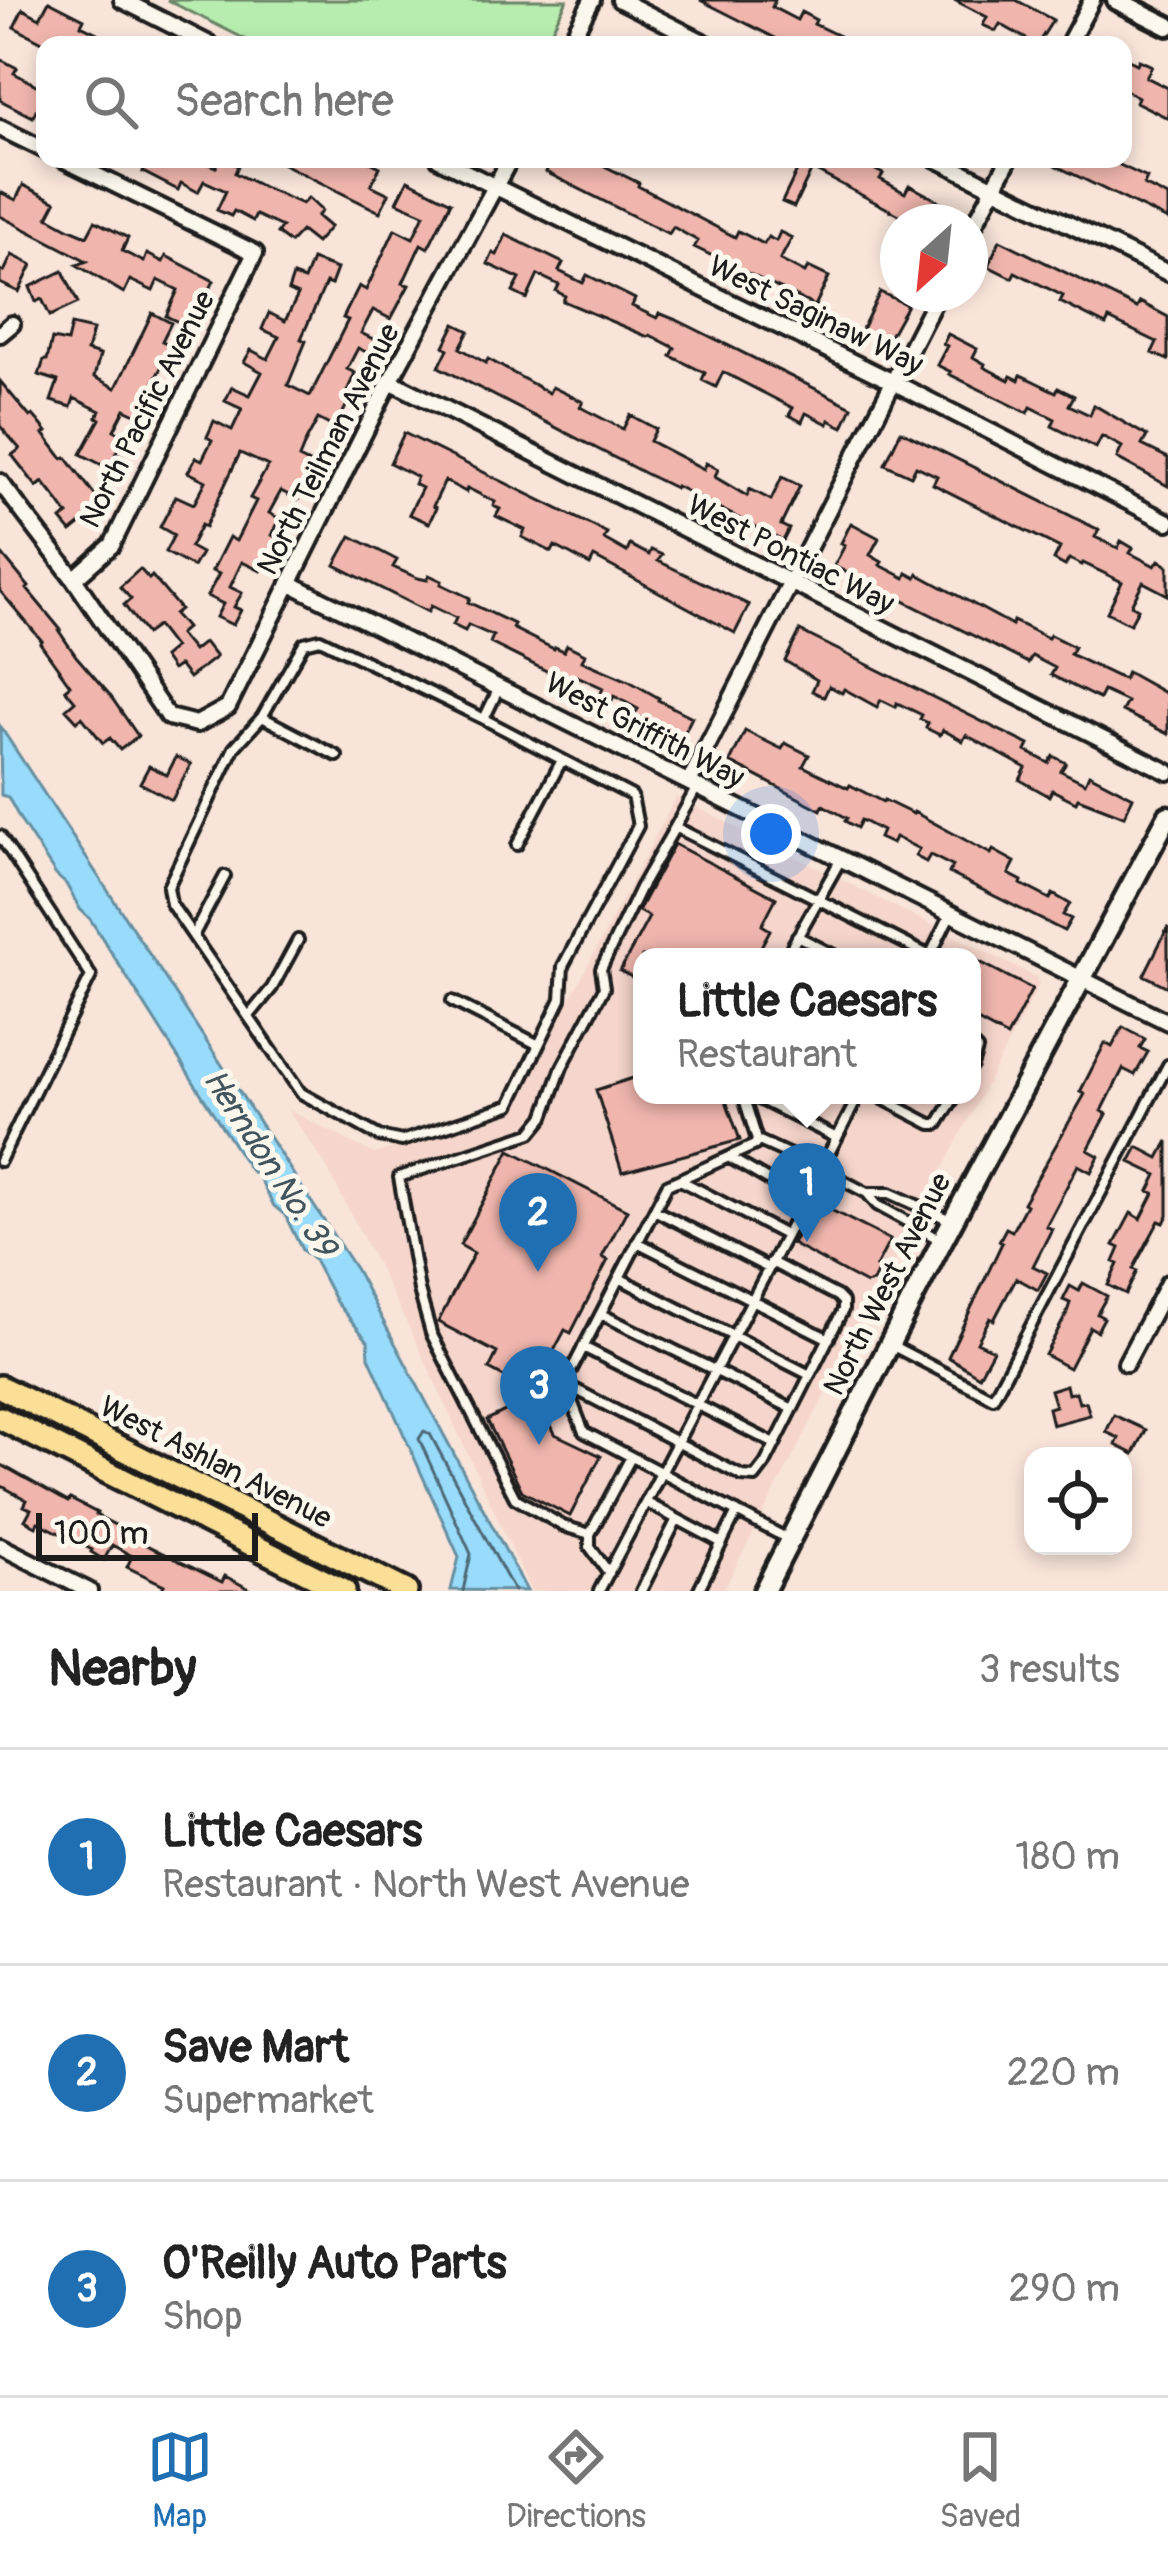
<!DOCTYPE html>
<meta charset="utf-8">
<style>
:root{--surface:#fff;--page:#f2f2f2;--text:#222;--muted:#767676;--line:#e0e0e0;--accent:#1f6fb2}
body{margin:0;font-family:Pangolin,sans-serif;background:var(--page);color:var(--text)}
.controls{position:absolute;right:36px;bottom:36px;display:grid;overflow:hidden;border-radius:24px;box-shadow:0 6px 18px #0003}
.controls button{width:108px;height:108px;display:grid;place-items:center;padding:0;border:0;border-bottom:3px solid var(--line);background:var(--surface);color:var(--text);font:60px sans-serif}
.compass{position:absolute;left:880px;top:204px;width:108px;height:108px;border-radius:50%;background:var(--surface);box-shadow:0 6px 18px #0003;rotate:207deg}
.scale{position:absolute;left:36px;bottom:30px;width:222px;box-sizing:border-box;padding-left:12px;border:6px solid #1c1c1c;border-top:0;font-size:33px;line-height:42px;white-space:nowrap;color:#1c1c1c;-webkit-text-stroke:9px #fbf7ec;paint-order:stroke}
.you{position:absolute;left:771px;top:834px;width:42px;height:42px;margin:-30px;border:9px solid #fff;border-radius:50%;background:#1a73e8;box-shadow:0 0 0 18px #1a73e833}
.badge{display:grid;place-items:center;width:78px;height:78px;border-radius:50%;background:var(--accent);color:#fff;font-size:39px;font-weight:700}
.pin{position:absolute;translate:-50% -99px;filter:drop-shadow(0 3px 6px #0008)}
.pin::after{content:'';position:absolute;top:63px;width:42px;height:36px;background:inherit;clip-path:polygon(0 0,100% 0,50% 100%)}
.popup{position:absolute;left:633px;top:948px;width:348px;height:156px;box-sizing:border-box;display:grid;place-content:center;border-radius:24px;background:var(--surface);filter:drop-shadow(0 3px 9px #0005);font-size:39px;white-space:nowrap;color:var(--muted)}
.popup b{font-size:45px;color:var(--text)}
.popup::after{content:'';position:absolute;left:50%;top:100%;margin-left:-24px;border:24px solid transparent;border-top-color:var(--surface)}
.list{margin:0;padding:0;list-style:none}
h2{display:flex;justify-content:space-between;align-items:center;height:156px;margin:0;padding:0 48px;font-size:51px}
h2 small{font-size:39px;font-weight:400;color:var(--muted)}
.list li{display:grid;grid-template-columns:78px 1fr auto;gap:36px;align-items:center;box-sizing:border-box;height:216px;padding:0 48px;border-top:3px solid var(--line)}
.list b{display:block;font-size:45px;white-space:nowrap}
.list p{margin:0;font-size:39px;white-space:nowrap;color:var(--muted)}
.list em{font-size:39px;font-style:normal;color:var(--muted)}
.icon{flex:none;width:66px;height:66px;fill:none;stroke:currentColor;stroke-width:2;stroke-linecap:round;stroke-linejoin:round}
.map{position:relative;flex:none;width:1168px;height:1591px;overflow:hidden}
.search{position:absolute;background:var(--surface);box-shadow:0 6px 18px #0003;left:36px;right:36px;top:36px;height:132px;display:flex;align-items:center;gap:30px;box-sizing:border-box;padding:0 42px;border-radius:24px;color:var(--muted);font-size:45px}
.sheet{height:804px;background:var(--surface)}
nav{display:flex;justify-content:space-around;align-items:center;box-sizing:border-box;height:168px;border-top:3px solid var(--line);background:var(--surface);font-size:33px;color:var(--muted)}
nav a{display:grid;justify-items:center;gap:6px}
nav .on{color:var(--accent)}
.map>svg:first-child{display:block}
.built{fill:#f6d6cc;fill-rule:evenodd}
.green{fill:#b7edaf;stroke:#6a8466;stroke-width:3}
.water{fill:#98dbfa;stroke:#668fa1;stroke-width:3}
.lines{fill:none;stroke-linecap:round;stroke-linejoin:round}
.shore{stroke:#4e6875;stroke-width:3}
.building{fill:#f0b6ad;stroke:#1c1c1c;stroke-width:3}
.service-casing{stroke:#1c1c1c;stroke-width:16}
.minor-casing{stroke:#1c1c1c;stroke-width:22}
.tertiary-casing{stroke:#1c1c1c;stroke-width:26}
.secondary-casing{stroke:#1c1c1c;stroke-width:27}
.primary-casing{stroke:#1c1c1c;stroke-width:30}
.service{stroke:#fbf7ec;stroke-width:8}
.minor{stroke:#fbf7ec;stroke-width:14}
.tertiary{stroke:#fbf7ec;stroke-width:16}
.secondary{stroke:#fbf7ec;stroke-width:18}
.primary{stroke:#fbdf96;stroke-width:21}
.labels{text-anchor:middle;stroke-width:10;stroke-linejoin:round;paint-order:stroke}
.street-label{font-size:30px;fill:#1c1c1c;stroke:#fbf7ec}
.water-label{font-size:33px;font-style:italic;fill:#41555f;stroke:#fbf7ec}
</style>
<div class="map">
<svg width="1168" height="1591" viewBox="0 0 1168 1591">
<rect width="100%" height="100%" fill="#f8e4d9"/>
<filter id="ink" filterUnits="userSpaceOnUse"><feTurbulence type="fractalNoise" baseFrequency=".00833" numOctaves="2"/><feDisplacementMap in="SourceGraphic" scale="24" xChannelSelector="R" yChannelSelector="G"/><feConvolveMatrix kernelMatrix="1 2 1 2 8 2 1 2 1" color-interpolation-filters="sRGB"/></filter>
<g filter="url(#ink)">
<path class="built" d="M676,797L1036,977L1039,984L723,1591H531L412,1333L325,1164L287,1109L374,1154L512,1110ZM642,957H972V1095H642Z"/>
<path class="green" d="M167,0H567L544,45H257Z"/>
<path class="water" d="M0,726L356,1270L527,1591L451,1590L459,1557L369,1357L368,1341L336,1302L313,1258L302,1250L285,1215L274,1206L257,1174L251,1171L240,1155L90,919L80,909L66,884L56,875L22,823L8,797L1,795Z"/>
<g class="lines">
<path class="shore" d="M463,1591L471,1554L419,1439L424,1431L430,1434L514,1591"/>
</g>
<path class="building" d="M700,0H775L772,7L797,20L801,12L816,20L814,24L858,45H789Z
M954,0H1016L1053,20L1037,45L1000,24L996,31L983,25L987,17Z
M49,1L84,19L81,25L97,33L92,45H48L14,27L23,9L40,18Z
M1123,57L1137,64L1139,60L1152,66L1146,77L1168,88V118L1136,102L1138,97L1123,89Z
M0,59L17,68L14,73L45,90V115L36,110L33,117L0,100Z
M150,159H200L216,167L220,159H223L238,166L235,173L259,185L302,204L308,198L322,211L317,216L330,227L316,243L301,231L290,243L277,233L282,227L256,215L253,221L234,211L231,216L217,210L226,191L204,181L198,192L181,183L178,190L143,172Z
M273,159H364L380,167L371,185L389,194L380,212Z
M552,159H590L639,183L638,186L735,237L738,231L764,244L768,237L776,241L780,232L792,238L780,260L805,273L808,267L829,277L815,306L694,247L698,241L673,227L669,234L546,172Z
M774,159H855L883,174L880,179L905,193L909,185L955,210L948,222H922L909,215L907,219L812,169L794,207L782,202L797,171Z
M1042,159H1107L1126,168L1147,178L1144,185L1168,197V220Z
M408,180L451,202L428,248L421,244L403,283L409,285L391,319L373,310L361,333L379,342L372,355L358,348L347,369L355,373L347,391L353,393L335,428L318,419L306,441L299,458L315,466L298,500L281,491L269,513L280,519L272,535L278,538L261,571L242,562L230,587L242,593L234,607L241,610L233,625L216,617L223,604L207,596L219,574L212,571L229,537L236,541L256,501L250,498L268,466L240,453L205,527L201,525L190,547L201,553L193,567L165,552L174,535L160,527L176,496L194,504L206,481L188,472L196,457L202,460L212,440L207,437L214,421L232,430L242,409L225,401L232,387L250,395L262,372L244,362L251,350L268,359L279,337L262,329L269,313L285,321L298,295L288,291L293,276L304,280L312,260L337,269L331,285L326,283L301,339L306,341L288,385L310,396L348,320L343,318L359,286L366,290L395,229L413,238L424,214L397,202Z
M23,185L56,202L48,217L70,229L87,236L95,221L128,238L122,251L144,262L147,254L163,262L166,256L214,281L191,328L166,316L178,290L158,280L153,291L130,280L124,293L77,265L87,261L0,216V192L16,200Z
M506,235L563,263L559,271L583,283L587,275L635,299L632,306L657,318L659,313L679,321L852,407L843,427L829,420L828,424L806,413L802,422L789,415L793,408L723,372L716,387L702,380L705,373L671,356L675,348L650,335L648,337L563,301L565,296L556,291L559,285L538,275L527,299L513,292L520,279L488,264L493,253L497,255Z
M1000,240L1137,308L1140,302L1168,317V360L1152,353L1157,342L1109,319L1106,325L1060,302L1063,296L1015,272L1012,278L988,266Z
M12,255L32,265L19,292L0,283V270L4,272Z
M63,271L78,303L50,316L42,299L36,302L30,287Z
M880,292L907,305L886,343L861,331Z
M152,313L171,323L162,341L178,348L171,363L165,360L154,381L160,384L142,417L125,409L114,430L125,436L116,453L123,456L114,471L81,454L100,419L97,417L100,411L74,398L71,407L51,401L58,381L39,375L44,360H47L52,339L67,342L71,325L93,330L87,351L100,355L94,377L116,388Z
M455,324L469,331L460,348L486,363L488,359L549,393L552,387L583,402L580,407L623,429L630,415L656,429L650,441L704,469L706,463L718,469L715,477L747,496L750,489L771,500L782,477L800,486L781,525L789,529L783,541L676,486L675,488L646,474L439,367L448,349L444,346Z
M948,334L977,349L973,357L985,364L984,367L1009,380L1011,376L1019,380L1021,375L1056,392L1058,388L1074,396L1069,405L1090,415L1094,405L1147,436L1142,445L1168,458V486L1117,458L1122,447L1102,436L1096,448L1052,426L1055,419L1031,407L1028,413L949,374L951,372L937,365L947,346L943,344Z
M0,381L30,417L33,415L39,422L47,432L44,434L63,459L66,457L103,506L71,532L61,520L68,515L58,501L43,482L37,487L12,455L20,449L0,426Z
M901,431L1099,530L1095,537L1118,548L1121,541L1133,548L1130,553L1155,566L1159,560L1168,566V595L1143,582L1131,605L1138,609L1130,624L1107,612L1122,582L1083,563L1082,565L1069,559L1065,566L1054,560L1060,548L933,484L937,476L916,466L911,476L885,464Z
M404,433L607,533L604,539L627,552L630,545L649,555L651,550L662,555L658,561L749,605L735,633L594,557L590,565L555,546L552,552L522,537L525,530L496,516L500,509L493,506L495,502L467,488L466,492L445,481L433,506L436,508L429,523L409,514L422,488L414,484L417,477L390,463Z
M851,523L879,538L870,555L882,562L880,565L905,578L907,573L916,578L918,574L1012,625L1013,621L1048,638L1050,635L1074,647L1070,654L1116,676L1124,679L1127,672L1168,695V734L1122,711L1127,702L1103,691L1099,699L1051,675L1055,668L1032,656L1028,663L834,566L845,545L841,543Z
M351,536L397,560L393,567L418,578L427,580L429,575L442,581L441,584L470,598L468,602L514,624L512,628L554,649L555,647L564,651L567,645L585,654L582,661L629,681L659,698L658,700L692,717L682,738L634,715L638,709L614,696L610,704L599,698L603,688L577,676L573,684L490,643L493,636L468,625L465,631L453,625L456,618L431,606L428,612L335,565Z
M0,552L29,587L27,589L61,630L59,631L76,656L109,694L138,736L120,750L110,738L103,743L82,717L77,721L66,709L75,701L65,689L70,685L40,643L42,641L0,591Z
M140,569L149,579L152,576L180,609L174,614L186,628L179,634L193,651L204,642L216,657L189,678L179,665L172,670L163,657L174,648L157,626L146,634L124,605L131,599L120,587Z
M800,631L1029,745L1026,751L1049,763L1053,756L1066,763L1061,771L1085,783L1089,774L1133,797L1124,816L1078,798L1076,802L1052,790L1049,796L1020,780L1026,768L966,735L963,741L943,730L940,735L926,728L928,723L920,719L922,715L897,703L896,707L881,700L877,707L844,689L842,693L829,686L824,697L812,691L817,680L785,661Z
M745,731L782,749L785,743L809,755L803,766L848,788L850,785L883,802L884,800L913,814L914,812L991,854L993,850L1015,862L1009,874L1022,881L1021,884L1050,899L1053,894L1070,904L1063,915L1071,919L1064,931L949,873L952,866L930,855L926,862L915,856L919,849L895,837L892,844L879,838L882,831L861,820L857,828L845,821L847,818L823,805L821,810L730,762Z
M176,757L191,764L172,800L140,783L149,766L167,775Z
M674,844L776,898L762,925L770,930L756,956L748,952L746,957H642V982L620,971L649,917L638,911Z
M1168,927V987L1144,975Z
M972,958L1032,989L1007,1037L972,1018Z
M1123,1027L1145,1039L1140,1048L1148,1052L1135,1075L1123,1069L1102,1111L1107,1114L1088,1150L1099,1156L1091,1172L1078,1165L1046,1226L1052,1229L1033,1266L1047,1273L1038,1290L1016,1278L994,1320L990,1318L977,1342L993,1350L979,1376L948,1357L1002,1243L999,1241L1006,1228L1012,1231L1026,1205L1023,1203L1085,1094L1080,1092L1105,1043L1112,1047Z
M642,1075V1095H724L740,1140L622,1172L596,1090Z
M1168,1141V1215L1164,1223L1159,1221L1133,1269L1137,1271L1126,1294L1108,1285L1118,1264L1114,1262L1120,1248L1114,1245L1131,1213L1141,1219L1154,1193L1149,1191L1157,1175L1130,1162L1138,1147L1159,1158Z
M510,1150L627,1210L602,1257L608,1260L571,1333L565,1330L532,1392L489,1369L497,1353L438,1322L474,1253L460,1245Z
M817,1203L890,1240L876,1267L879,1268L873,1282L866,1284L792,1244L801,1227L804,1229Z
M1083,1283L1107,1296L1097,1314L1104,1318L1097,1331L1090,1327L1069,1368L1045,1355L1066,1315L1070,1303L1063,1300L1070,1286L1079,1291Z
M1066,1385L1068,1394L1076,1392L1079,1403L1086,1402L1090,1415L1052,1425L1048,1408L1055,1406L1050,1390Z
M537,1395L555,1434L601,1456L570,1516L522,1491L487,1420Z
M1114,1415L1146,1430L1134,1454L1116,1445L1119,1438L1106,1432Z
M0,1464L68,1502L70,1499L97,1513L96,1515L136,1536L134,1539L222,1582L225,1576L253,1591H161L164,1585L127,1567L132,1556L112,1545L104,1560L91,1552L92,1550L38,1522L36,1526L25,1520L31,1509L24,1506L27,1500L0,1485Z"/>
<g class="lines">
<defs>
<path id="service" d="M262,717L337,756
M484,719L632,796L638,826L563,966L561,999L510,1105L402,1141L379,1136L301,1093L171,904L168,887L234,748L262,717L304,643L320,639L484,719L499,688
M697,787L675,827L930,956
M0,836L91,976L0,1161
M517,845L562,760
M193,936L225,876
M797,936L838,957
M930,956L950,915
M786,957L841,859
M452,1001L539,1045
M249,1016L272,988L298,940
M972,1045L977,1050L972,1066
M743,1095L757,1140L755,1145L667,1185L569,1375L570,1396L584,1432L788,1539
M751,1095L837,1138
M859,1095L821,1169L867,1193L877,1205L942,1241
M875,1095L931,1124H938L956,1095
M730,1158L804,1201
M680,1180L785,1235
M869,1193H890L950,1220
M654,1210L768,1268
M637,1242L829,1339
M619,1278L810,1375
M601,1314L793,1409
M891,1345L993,1398L1168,1065
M583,1347L775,1444
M569,1386L742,1476L755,1477L765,1464L843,1310V1302L837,1296L771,1262
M647,1503L722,1543
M590,1534L563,1526L515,1498L431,1333L419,1290L399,1177L531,1133L544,1117L562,1067L604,988L601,969L640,888L675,827
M609,1573L590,1547V1534L631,1457
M599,1591L821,1169L757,1140
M641,1591L677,1519
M698,1591L737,1512"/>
<path id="minor" d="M122,0L211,45
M620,0L709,45
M568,45L592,0
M1068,45L1092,0
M0,128L45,150
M63,159L255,253L112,545L74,579
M439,159L891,381L1168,522
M936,159L1168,273
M970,233L1009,159
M0,334L12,324
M390,381L1168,772
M0,482L74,579L168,717L197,724L228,707L390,381L510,159
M291,584L1168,1022
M689,782L938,294
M1126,1363L1168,1283
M0,1546L89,1591"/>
<path id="tertiary" d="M1116,0L1168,26"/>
<path id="secondary" d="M764,1591L942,1241L1168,816"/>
<path id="primary" d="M0,1387L406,1591
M0,1418L344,1591"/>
</defs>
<use href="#service" class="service-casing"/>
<use href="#minor" class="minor-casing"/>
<use href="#tertiary" class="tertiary-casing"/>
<use href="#secondary" class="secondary-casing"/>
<use href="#primary" class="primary-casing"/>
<use href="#service" class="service"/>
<use href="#minor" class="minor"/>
<use href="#tertiary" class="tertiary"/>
<use href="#secondary" class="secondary"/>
<use href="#primary" class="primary"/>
</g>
</g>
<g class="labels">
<g class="street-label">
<text transform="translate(816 315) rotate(26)" y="10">West Saginaw Way</text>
<text transform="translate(147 409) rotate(-63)" y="10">North Pacific Avenue</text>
<text transform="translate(328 449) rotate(-63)" y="10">North Teilman Avenue</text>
<text transform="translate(791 554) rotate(27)" y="10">West Pontiac Way</text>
<text transform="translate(645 730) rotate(27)" y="10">West Griffith Way</text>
<text transform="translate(887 1284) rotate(-63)" y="10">North West Avenue</text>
<text transform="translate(216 1462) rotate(27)" y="10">West Ashlan Avenue</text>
</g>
<g class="water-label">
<text transform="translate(271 1162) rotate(57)" y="12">Herndon No. 39</text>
</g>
</g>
</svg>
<div class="controls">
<button><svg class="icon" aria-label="locate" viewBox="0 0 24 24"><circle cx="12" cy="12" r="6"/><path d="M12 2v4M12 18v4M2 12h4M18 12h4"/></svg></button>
</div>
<svg class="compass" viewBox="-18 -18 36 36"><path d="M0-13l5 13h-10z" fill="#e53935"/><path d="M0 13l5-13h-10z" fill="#767676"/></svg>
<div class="scale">100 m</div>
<div class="you"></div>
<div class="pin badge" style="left:807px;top:1242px">1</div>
<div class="popup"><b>Little Caesars</b>Restaurant</div>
<div class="pin badge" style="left:538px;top:1272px">2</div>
<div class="pin badge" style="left:539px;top:1445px">3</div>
<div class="search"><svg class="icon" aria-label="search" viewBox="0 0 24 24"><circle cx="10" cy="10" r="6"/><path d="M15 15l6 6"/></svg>Search here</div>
</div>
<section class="sheet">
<h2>Nearby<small>3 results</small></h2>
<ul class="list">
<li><span class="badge">1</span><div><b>Little Caesars</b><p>Restaurant · North West Avenue</p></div><em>180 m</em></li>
<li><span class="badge">2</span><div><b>Save Mart</b><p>Supermarket</p></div><em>220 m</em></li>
<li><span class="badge">3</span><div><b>O'Reilly Auto Parts</b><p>Shop</p></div><em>290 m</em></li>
</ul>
</section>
<nav>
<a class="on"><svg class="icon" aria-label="map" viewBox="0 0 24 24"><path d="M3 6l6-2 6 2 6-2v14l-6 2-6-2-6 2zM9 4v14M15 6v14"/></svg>Map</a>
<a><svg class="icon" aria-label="directions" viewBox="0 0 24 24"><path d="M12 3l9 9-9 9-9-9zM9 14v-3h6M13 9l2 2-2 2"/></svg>Directions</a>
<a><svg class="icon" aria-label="saved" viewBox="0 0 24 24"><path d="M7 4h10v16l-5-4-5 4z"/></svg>Saved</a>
</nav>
